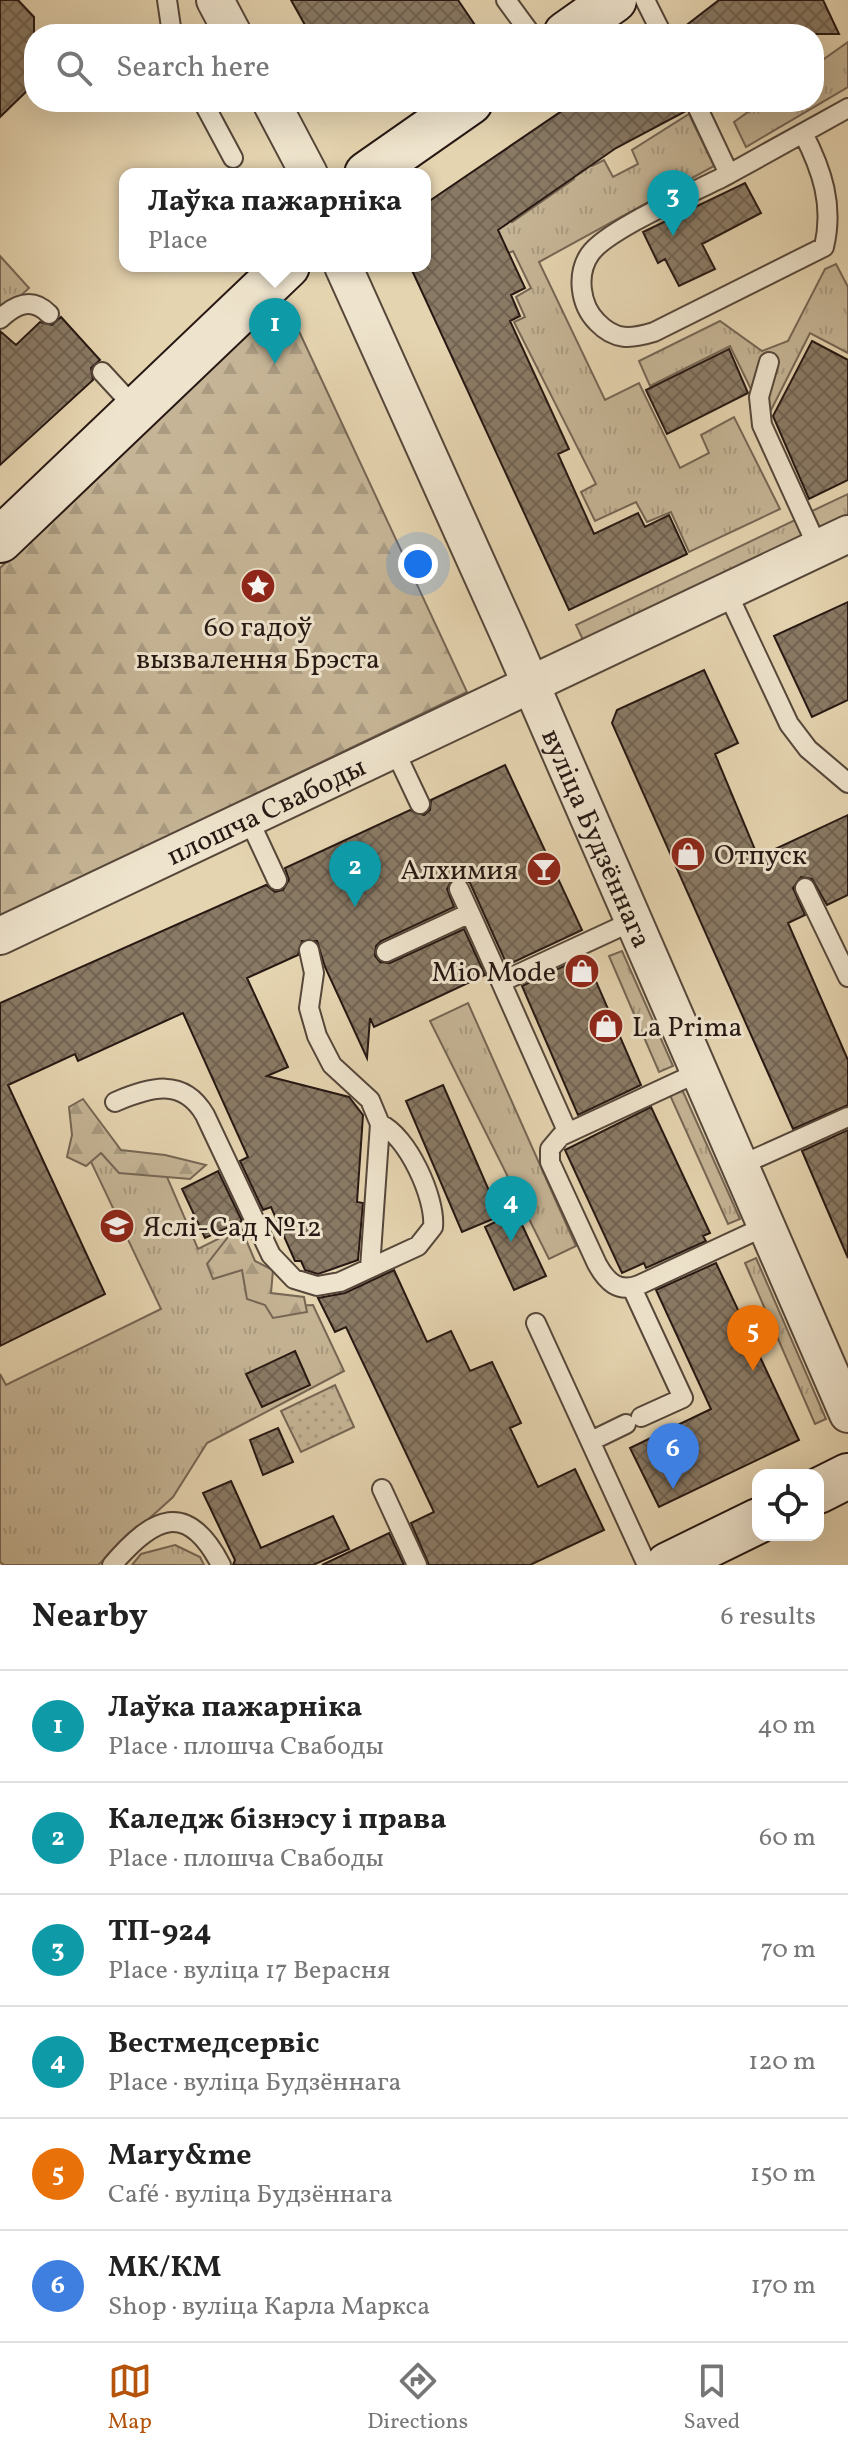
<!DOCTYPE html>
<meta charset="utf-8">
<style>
:root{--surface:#fff;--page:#f6f6f6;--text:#222;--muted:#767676;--line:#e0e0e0;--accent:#b45309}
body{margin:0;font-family:Vollkorn,serif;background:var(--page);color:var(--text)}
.controls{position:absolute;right:24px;bottom:24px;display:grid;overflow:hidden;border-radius:16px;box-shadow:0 8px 32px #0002}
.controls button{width:72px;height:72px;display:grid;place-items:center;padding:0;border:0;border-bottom:2px solid var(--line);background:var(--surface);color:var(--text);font:40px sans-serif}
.you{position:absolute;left:418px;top:564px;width:28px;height:28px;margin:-20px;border:6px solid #fff;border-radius:50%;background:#1a73e8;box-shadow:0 0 0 12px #1a73e833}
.badge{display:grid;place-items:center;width:52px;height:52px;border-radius:50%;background:var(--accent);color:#fff;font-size:26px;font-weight:700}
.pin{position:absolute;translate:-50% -66px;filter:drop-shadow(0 2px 4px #0008)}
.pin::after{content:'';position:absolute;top:42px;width:28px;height:24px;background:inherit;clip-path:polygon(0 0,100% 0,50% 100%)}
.popup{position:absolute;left:119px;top:168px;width:312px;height:104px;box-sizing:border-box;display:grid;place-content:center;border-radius:16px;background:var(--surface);filter:drop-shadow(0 2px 6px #0005);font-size:26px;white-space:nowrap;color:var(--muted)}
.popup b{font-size:30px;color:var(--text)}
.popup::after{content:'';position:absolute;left:50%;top:100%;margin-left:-16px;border:16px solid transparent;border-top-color:var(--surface)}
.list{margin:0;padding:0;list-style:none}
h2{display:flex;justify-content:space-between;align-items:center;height:104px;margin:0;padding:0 32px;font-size:34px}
h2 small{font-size:26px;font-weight:400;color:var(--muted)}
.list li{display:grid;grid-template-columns:52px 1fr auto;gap:24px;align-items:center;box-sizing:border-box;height:112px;padding:0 32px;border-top:2px solid var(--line)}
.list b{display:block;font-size:30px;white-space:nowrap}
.list p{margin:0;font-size:26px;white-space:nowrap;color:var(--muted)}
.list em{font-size:26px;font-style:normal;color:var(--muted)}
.icon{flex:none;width:44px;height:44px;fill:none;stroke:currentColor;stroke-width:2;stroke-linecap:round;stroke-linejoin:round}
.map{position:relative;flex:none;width:848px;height:1565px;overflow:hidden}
.search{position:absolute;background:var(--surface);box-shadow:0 8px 32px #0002;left:24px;right:24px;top:24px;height:88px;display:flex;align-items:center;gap:20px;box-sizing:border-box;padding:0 28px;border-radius:32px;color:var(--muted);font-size:30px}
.sheet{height:776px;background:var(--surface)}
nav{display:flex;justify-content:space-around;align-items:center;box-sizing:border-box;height:112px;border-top:2px solid var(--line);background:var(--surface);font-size:22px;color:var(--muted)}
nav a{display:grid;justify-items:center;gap:4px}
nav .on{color:var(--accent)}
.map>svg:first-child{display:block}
.grass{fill:url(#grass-tufts);stroke:#766654;stroke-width:2}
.forest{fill:url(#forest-firs);stroke:#766654;stroke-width:2}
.park{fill:url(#park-dots);stroke:#766654;stroke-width:2}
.building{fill:url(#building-cross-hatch);stroke:#271813;stroke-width:2}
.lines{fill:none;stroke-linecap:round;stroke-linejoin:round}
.service-casing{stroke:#56473a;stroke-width:22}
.minor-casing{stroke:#56473a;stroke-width:40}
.secondary-casing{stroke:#271813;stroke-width:48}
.service{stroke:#eee3cc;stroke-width:18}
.minor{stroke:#eee3cc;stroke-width:36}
.secondary{stroke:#eee3cc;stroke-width:44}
.labels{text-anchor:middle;stroke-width:6;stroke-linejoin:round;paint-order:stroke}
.poi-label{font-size:28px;fill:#271813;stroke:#eee3cc;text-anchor:start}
.street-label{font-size:28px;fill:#271813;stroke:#eee3cc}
</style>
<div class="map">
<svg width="848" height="1565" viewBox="0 0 848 1565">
<defs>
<pattern id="grass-tufts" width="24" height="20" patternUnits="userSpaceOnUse" patternTransform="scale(2)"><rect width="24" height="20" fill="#c5b495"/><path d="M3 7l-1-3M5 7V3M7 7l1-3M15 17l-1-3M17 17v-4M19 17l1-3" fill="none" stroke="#a99a80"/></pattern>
<pattern id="forest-firs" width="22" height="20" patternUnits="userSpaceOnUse" patternTransform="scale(2)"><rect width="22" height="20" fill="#c5b495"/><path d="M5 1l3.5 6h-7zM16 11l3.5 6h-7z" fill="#a99a80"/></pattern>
<pattern id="park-dots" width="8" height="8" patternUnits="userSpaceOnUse" patternTransform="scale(2)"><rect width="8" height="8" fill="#c5b495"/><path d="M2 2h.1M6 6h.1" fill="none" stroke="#a99a80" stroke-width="1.8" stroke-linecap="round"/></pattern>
<pattern id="building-cross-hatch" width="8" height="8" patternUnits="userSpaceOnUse" patternTransform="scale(2)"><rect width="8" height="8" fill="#8a7a65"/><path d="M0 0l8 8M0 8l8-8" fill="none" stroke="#716352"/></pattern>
</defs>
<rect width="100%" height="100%" fill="#e5d4b0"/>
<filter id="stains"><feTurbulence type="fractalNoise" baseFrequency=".0025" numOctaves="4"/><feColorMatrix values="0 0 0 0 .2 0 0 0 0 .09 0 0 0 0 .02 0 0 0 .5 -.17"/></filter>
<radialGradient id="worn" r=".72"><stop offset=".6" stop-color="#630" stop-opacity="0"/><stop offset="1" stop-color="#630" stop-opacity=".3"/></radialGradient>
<path class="grass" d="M848,42V87L746,147L734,122L762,102H814V66Z
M562,111L592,166L604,160L613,177L638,164L632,150L689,114L714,166L539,262L605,400L639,383L680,468L709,453L701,435L734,417L780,509L689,552L671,512L647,522L636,502L595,521L581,492L596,484L514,322L525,317L516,297L531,288L513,251L481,266L499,204L512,222L574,179L540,126Z
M0,256L29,288L0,315Z
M836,264L848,287V353L810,333L766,420L730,346L650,386L639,361L720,321L762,351L788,341L825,269Z
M848,494V517L821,530L812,511Z
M797,519L805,537L584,642L576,625Z
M622,951L673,1066L659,1072L609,956Z
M468,1003L576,1246L549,1259L430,1021Z
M681,1087L740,1219L728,1224L669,1093Z
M83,1145L164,1170L198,1249L232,1232L270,1307L313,1305L344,1371L207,1443L173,1497L98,1565H4L0,1562V1374L6,1385L161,1309Z
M756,1258L826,1419L815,1424L745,1263Z
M175,1545L200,1557L204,1565H132L141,1554Z"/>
<path class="forest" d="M284,299L467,692L0,917V568Z
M83,1099L121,1150L165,1155L206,1165L190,1179L119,1173L101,1153L86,1166L67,1157L72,1135L69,1107Z
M239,1223L255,1261L273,1270L271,1293L304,1297L307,1312L273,1318L265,1305L247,1299L242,1270L213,1279L207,1264Z"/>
<path class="park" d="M335,1385L354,1427L301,1452L281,1411Z"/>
<path class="building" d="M0,0H18L34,17V84L0,117Z
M291,0H458L481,34H310Z
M719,0H823L839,34H675Z
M575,102H683L686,111L616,148L498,230L525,288L511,295L520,316L510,321L569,449L558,454L594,534L638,513L645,527L669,515L687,554L569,610L410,266H425V204Z
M745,183L761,213L702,244L715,269L679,286L665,259L658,263L643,232Z
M61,317L100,360L91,368L93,380L0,465V331L16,345L40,322L52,325Z
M812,341L848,360V480L809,499L773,416Z
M729,349L748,393L667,434L646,390Z
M848,602V700L812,717L774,636Z
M704,670L738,743L715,754L758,857L848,815V895L827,905L812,879L801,877L793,888L805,915L788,923L848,1060V1105L793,1129L612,723L617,710Z
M505,765L582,930L507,965L470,883L461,877L453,878L447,889L454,907L381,941L376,946L375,956L380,962L390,963L464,929L485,975L374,1027L370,1018L367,1058L325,967L317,941H302L298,955L247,978L288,1067L267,1076L349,1097L363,1115L357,1202L363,1203L358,1260L318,1274L305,1270L301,1261H295L271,1207L263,1210L240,1161L248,1157L183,1013L78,1061L75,1054L8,1085L105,1294L0,1346V1003L266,885L275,892L283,890L289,880L285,868L410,810L424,815L430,810L431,800Z
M585,956L641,1085L578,1115L522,986Z
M443,1085L500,1216L462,1232L406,1101Z
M651,1107L710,1233L703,1236L706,1241L646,1268L644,1263L622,1273L565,1150Z
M848,1130V1258L802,1151Z
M218,1171L242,1221L205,1238L182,1189Z
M516,1212L546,1276L514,1290L485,1227Z
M716,1263L799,1440L659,1507L630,1448L711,1409L656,1290Z
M394,1270L427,1342L451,1331L470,1371L492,1362L521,1423L510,1428L538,1487L575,1469L604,1530L530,1565H429L411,1523L434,1512L346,1327L335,1332L318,1298L345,1293Z
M295,1351L310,1385L262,1407L246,1374Z
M278,1428L293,1462L263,1475L250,1440Z
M231,1481L261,1548L333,1516L349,1549L313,1565H233L235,1560L203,1493Z
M389,1533L404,1565H322Z"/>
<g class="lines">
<defs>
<path id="service" d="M167,0L172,34
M506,0L531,34
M645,0L662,34
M203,102L233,158
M695,102L729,174L848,108
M729,174C699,190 607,229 590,254C576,274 580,305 597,322C615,341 631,339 654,332L824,247C834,205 822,170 803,133
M0,319C16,304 32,297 49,314
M769,362L759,397L762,425L818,548
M102,372L137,410
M727,592L789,724L808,749L848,783
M394,749L420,804
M249,820L277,880
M805,888L848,977
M470,913L501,982
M309,950L314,973L309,1008L317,1036L332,1065L370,1100L380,1124L370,1268
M386,952L470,913L459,889
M699,1072L561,1136L550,1149V1162L597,1264C607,1282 618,1293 639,1285L766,1226
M115,1102C150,1087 183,1077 205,1115L271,1255L294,1279L317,1286L340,1282L418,1246L433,1227C436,1198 407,1135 380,1124
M568,1133L501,982L633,921
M741,1165L848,1117
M632,1288L683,1398L641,1417
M536,1323L647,1565
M591,1441L626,1424
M382,1489L417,1565
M112,1565C153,1517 187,1499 221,1565"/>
<g id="minor">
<path d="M215,0L233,34"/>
<path d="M271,102L309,174"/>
<path id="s1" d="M343,266L511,639L848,1414"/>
<path id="s2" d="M0,936L848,534"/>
</g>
<path id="secondary" d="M566,34L614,0
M367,174L470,102
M0,540L287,266
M818,1491L848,1476
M668,1565L758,1521"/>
</defs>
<use href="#service" class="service-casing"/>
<use href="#minor" class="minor-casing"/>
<use href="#secondary" class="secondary-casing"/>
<use href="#service" class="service"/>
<use href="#minor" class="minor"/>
<use href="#secondary" class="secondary"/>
</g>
<defs>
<symbol id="sight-disc" viewBox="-11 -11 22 22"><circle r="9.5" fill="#8f2418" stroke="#eee3cc"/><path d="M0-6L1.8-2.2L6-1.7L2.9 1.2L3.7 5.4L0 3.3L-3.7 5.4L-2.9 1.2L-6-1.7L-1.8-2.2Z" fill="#fff"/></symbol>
<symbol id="shop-disc" viewBox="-11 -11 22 22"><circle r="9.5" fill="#8f2418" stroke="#eee3cc"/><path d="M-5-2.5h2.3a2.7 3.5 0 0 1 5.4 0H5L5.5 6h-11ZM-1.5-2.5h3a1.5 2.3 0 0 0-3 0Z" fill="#fff"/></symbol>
<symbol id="bar-disc" viewBox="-11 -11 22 22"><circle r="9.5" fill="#8f2418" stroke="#eee3cc"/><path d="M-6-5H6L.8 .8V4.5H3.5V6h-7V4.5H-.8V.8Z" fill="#fff"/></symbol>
<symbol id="school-disc" viewBox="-11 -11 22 22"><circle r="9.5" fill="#8f2418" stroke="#eee3cc"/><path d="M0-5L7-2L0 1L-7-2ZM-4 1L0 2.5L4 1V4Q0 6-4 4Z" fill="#fff"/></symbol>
</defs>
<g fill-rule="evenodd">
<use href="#sight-disc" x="238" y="566" width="40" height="40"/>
<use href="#shop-disc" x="668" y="834" width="40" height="40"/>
<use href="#bar-disc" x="524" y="849" width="40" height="40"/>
<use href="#shop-disc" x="562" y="951" width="40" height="40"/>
<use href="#shop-disc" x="586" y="1006" width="40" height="40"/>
<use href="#school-disc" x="97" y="1206" width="40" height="40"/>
</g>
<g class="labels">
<g class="poi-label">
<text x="258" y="636" text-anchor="middle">60 гадоў<tspan x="258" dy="32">вызвалення Брэста</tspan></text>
<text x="714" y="864">Отпуск</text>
<text x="518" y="879" text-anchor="end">Алхимия</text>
<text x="556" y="981" text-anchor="end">Mio Mode</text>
<text x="632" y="1036">La Prima</text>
<text x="143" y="1236">Яслі-Сад №12</text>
</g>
<g class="street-label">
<text dy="10" stroke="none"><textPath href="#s2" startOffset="294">плошча Свабоды</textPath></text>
<text dy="10" stroke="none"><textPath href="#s1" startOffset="626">вуліца Будзённага</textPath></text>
</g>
</g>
<rect width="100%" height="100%" filter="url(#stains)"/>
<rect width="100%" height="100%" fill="url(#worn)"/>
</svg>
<div class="controls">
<button><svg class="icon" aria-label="locate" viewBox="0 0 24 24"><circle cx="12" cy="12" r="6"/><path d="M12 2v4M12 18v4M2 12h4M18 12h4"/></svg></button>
</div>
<div class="you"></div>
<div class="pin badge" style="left:275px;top:364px;background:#0f9aa8">1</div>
<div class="popup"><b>Лаўка пажарніка</b>Place</div>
<div class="pin badge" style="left:355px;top:907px;background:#0f9aa8">2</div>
<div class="pin badge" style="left:673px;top:236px;background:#0f9aa8">3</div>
<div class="pin badge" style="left:511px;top:1242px;background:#0f9aa8">4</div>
<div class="pin badge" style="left:753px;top:1371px;background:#e8710a">5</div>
<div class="pin badge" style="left:673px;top:1489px;background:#3f7fe0">6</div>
<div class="search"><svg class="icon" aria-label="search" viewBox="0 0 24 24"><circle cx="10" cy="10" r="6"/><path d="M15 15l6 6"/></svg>Search here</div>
</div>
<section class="sheet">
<h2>Nearby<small>6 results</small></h2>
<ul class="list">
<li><span class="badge" style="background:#0f9aa8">1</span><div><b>Лаўка пажарніка</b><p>Place · плошча Свабоды</p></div><em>40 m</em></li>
<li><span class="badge" style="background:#0f9aa8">2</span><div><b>Каледж бізнэсу і права</b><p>Place · плошча Свабоды</p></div><em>60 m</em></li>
<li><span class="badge" style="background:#0f9aa8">3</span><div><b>ТП-924</b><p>Place · вуліца 17 Верасня</p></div><em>70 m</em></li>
<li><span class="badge" style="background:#0f9aa8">4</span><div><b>Вестмедсервіс</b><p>Place · вуліца Будзённага</p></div><em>120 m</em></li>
<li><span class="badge" style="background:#e8710a">5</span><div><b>Mary&amp;me</b><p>Café · вуліца Будзённага</p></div><em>150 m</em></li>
<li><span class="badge" style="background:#3f7fe0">6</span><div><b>МК/КМ</b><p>Shop · вуліца Карла Маркса</p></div><em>170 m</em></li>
</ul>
</section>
<nav>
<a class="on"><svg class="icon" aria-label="map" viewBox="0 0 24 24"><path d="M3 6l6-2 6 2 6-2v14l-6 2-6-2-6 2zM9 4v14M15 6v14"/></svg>Map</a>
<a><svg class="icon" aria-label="directions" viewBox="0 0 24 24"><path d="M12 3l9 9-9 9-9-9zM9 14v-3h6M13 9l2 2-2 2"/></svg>Directions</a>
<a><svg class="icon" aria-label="saved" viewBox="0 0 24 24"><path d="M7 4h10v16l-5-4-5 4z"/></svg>Saved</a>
</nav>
